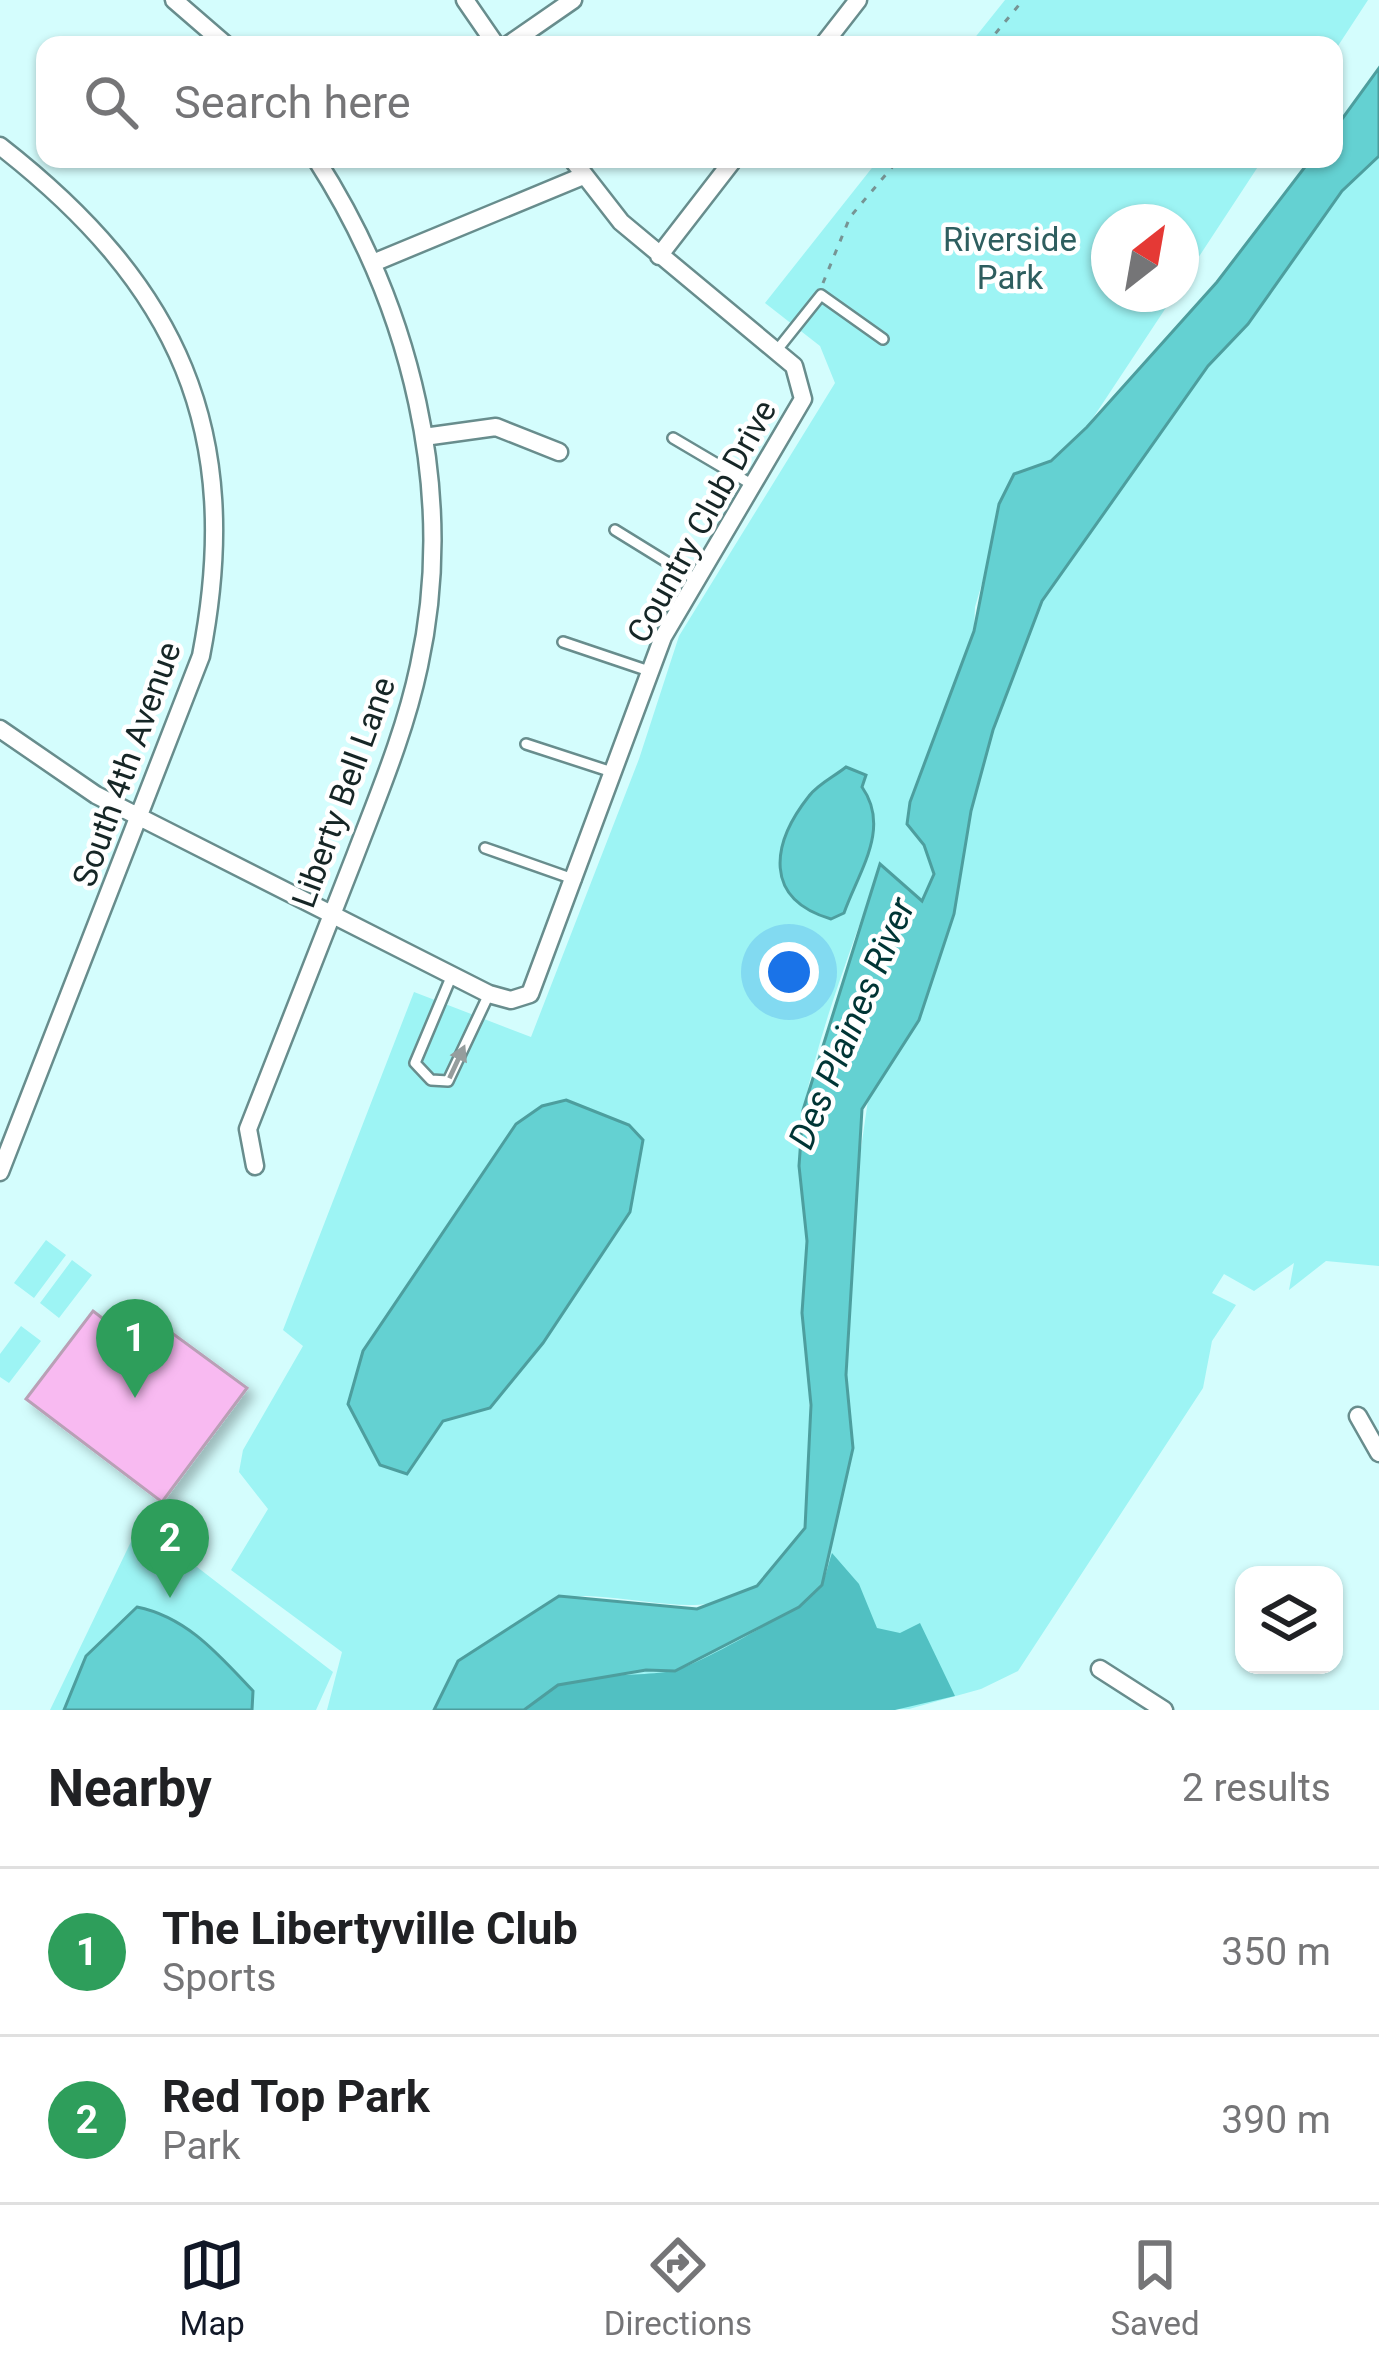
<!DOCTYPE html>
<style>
:root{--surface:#fff;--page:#f2f2f2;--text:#202124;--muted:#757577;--line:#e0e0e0;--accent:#111827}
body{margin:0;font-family:Roboto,sans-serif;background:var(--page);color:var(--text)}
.controls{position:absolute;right:36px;bottom:36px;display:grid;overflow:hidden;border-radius:24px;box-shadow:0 3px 9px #0004}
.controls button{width:108px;height:108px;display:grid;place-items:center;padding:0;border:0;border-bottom:3px solid var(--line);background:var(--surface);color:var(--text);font:60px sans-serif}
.compass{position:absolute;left:1091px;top:204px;width:108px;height:108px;border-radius:50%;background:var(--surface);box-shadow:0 3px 9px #0004;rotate:31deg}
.you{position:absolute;left:789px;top:972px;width:42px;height:42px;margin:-30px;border:9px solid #fff;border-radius:50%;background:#1a73e8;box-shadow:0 0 0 18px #1a73e833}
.badge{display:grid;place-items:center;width:78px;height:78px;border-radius:50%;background:var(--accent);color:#fff;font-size:39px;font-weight:700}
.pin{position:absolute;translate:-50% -99px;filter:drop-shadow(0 3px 6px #0008)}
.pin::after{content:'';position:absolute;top:63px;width:42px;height:36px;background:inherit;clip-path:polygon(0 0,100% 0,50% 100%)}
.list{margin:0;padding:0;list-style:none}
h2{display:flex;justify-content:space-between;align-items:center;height:156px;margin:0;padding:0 48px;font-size:51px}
h2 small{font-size:39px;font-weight:400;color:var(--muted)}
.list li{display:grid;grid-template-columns:78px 1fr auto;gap:36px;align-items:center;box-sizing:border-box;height:168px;padding:0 48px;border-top:3px solid var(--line)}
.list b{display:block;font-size:45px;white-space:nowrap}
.list p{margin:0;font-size:39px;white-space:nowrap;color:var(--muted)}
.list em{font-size:39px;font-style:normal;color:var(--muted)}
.icon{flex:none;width:66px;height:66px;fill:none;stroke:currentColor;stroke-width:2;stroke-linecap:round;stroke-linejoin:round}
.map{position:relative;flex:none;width:1379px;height:1710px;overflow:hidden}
.search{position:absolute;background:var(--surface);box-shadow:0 3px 9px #0004;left:36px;right:36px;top:36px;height:132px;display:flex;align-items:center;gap:30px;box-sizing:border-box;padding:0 42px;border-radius:24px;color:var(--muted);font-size:45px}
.sheet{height:492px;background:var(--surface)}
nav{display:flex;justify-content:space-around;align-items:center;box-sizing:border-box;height:168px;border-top:3px solid var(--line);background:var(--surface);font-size:33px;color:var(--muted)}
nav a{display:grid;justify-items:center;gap:6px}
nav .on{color:var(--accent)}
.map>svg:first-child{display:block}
.green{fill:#9df4f4}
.forest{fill:#51c0c2}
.water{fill:#64d1d2;stroke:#4d9e9e;stroke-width:3}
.building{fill:#f8baf1;stroke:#b9a0b6;stroke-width:3;filter:url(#shadow)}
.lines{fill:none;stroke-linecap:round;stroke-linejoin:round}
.service-casing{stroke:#688d8d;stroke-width:14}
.minor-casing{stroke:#688d8d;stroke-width:21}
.path{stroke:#779494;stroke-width:3;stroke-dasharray:6 9;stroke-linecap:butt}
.service{stroke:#fff;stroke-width:9}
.minor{stroke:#fff;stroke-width:16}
.oneway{fill:#969d9d}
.labels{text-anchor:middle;stroke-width:9;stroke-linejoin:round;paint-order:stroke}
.park-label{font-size:33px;fill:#2e5e5f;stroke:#fff}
.street-label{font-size:33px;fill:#162626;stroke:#fff}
.water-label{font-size:36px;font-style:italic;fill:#003535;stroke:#fff}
</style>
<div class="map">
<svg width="1379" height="1710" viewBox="0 0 1379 1710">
<defs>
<filter id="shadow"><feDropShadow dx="7" dy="7" stdDeviation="6" flood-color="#0004"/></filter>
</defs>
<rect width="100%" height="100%" fill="#d4fdfd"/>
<path class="green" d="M1005,0H1368L1334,52V45H969Z
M1379,156V1266L1326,1261L1289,1290L1294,1263L1254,1291L1224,1274L1212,1293L1236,1305L1212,1341L1203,1388L1018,1671L981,1689L909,1709L524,1710L822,1585L853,1448L846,1375L852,1211L868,1100L919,1020L954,914L971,811L993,730L1042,601L1208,366L1248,324L1342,191Z
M879,159H1263L1181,284V222H1109V294H1175L1087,427L1051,461L1014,474L975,607L974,631L910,802L907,824L924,845L934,874L922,901L880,865C854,944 820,1025 804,1107C794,1153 807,1197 807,1243C807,1280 802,1314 806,1351C809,1384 817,1507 802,1531C740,1634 683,1601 588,1596C547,1593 445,1671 434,1710H327L342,1652L231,1570L268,1509L239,1472L243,1450L303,1346L283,1330L414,992L531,1037L639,759L679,636L835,383L820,346L765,303Z
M46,1240L66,1255L34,1298L14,1283Z
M72,1260L92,1275L59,1318L40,1303Z
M21,1326L41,1341L9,1383L0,1377V1354Z
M140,1523L333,1672L316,1710H50Z"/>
<path class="forest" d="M832,1553L859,1584L877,1628L900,1633L920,1623L955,1696L895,1710H524C559,1667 625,1679 673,1671C696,1666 805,1606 819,1588C826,1579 828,1564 832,1553Z"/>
<path class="water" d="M1379,68V156L1342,191L1248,324L1208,366L1042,601L993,730L971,811L954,914L919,1020L862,1109L846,1375L853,1448L822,1585L799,1607L675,1671L646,1670L558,1685L524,1710H434L458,1661L559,1596L697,1609L757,1586L805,1528L811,1405L802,1313L807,1241L799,1166L803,1110L880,864L922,901L934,874L924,845L907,824L910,802L974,631L999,504L1014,474L1051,461L1087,427L1217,282L1311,159H1334V130Z
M846,767L866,775L862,787C891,828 859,871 844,913L831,919C763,899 771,844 809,796C818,784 835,776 846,767Z
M566,1100L629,1125L643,1140L630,1212L543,1343L490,1408L443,1421L407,1474L380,1465L348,1404L363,1351L516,1124L542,1106Z
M137,1607C187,1617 219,1655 253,1691L252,1710H64L86,1656Z"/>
<path class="building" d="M93,1311L123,1334L142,1311L247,1388L162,1502L26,1399Z"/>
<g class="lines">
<defs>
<path id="service" d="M777,350L821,295L883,339
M673,438L751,484
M615,530L696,580
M563,642L649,671
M526,744L612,772
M485,848L576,880
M452,975L415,1063L431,1080L448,1081L489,994"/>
<path id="minor" d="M174,0L226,45
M465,0L496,45
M508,45L573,0
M823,45L858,0
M0,146C178,285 245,430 201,656L0,1172
M659,256L734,159
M373,263L583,176
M424,437L496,427L559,452
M0,729L96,795L489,994L511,1000L530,994L663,637L803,399L794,366L621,222L572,159
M255,1166L248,1129C284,1038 320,947 355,856C379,793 405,732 419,666C457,492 411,307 316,159
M1358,1416L1379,1453
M1100,1669L1164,1710"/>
</defs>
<use href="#service" class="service-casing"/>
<use href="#minor" class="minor-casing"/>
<path class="path" d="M986,45L1023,0
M823,283L850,217L899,159"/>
<use href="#service" class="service"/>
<use href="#minor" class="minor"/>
</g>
<defs><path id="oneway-solid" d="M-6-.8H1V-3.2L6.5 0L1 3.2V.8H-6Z" transform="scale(3)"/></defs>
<use class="oneway" href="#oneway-solid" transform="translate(457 1062) rotate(-65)"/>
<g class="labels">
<g class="park-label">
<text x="1010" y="251">Riverside<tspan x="1010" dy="38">Park</tspan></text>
</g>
<g class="street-label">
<text transform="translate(701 521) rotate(-61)" y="12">Country Club Drive</text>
<text transform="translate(126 764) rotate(-70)" y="12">South 4th Avenue</text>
<text transform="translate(343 792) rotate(-70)" y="12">Liberty Bell Lane</text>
</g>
<g class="water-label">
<text transform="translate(851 1023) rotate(-67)" y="13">Des Plaines River</text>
</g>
</g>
</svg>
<div class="controls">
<button><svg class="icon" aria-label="layers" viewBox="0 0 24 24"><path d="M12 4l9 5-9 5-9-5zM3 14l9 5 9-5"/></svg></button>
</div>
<svg class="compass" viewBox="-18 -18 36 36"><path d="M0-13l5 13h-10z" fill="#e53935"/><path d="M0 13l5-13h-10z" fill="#757577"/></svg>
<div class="you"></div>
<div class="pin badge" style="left:135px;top:1398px;background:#2e9e5b">1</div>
<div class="pin badge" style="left:170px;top:1598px;background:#2e9e5b">2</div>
<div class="search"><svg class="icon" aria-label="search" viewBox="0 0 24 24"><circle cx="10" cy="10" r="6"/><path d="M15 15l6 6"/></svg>Search here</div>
</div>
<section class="sheet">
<h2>Nearby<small>2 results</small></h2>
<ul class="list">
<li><span class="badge" style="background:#2e9e5b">1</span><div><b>The Libertyville Club</b><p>Sports</p></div><em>350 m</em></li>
<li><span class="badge" style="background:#2e9e5b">2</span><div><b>Red Top Park</b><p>Park</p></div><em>390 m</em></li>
</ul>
</section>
<nav>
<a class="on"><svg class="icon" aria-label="map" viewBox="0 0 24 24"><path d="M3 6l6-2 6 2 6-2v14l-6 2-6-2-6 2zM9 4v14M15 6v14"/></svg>Map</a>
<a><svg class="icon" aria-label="directions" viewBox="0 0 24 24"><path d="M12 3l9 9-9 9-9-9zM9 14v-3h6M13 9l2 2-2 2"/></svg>Directions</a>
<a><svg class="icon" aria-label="saved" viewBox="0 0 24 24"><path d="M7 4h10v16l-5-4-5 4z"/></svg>Saved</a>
</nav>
